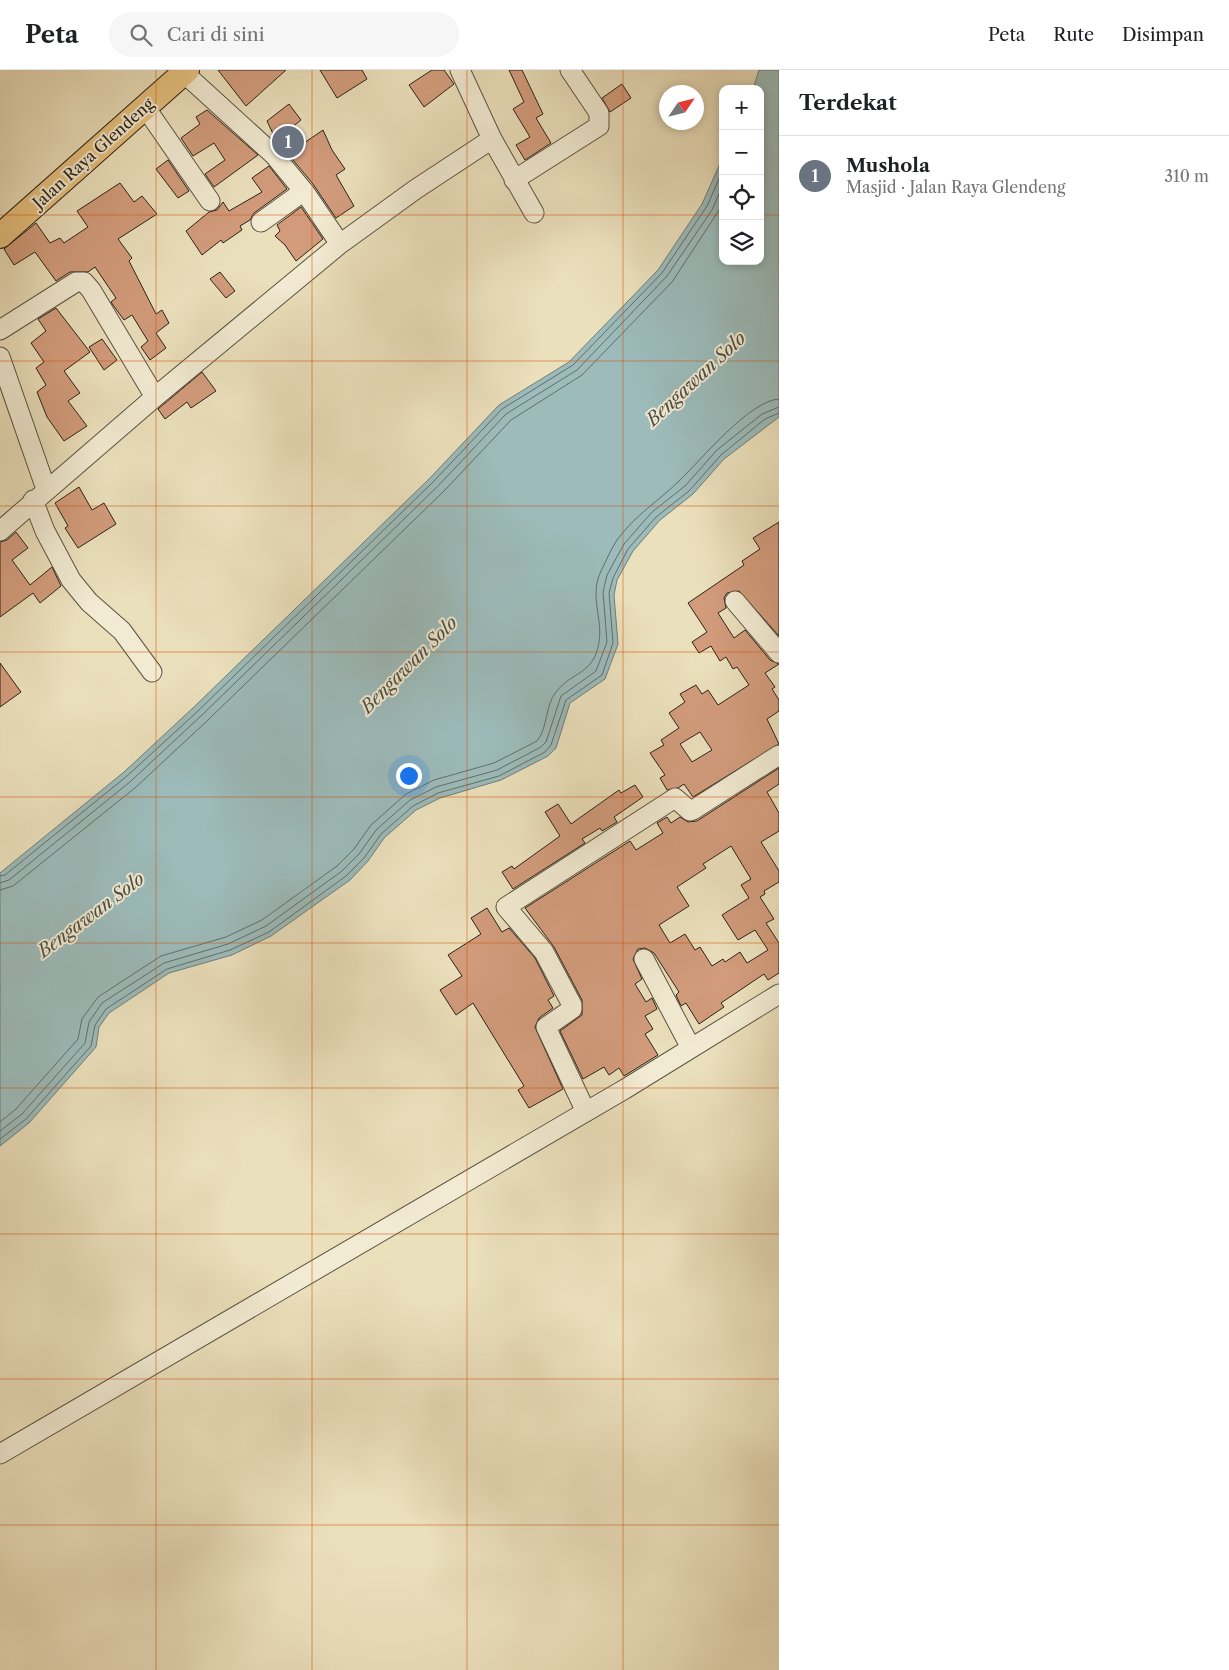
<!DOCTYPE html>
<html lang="id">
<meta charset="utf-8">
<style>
:root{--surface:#fff;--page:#f6f6f6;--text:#202124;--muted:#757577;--line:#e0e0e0;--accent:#8f2418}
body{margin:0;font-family:"Libre Caslon Text",serif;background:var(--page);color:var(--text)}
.controls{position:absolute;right:15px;top:15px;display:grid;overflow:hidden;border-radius:10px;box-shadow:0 2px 8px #0003}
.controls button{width:45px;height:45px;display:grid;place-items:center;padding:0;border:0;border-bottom:1px solid var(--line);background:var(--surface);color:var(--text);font:25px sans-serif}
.compass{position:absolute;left:659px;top:15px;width:45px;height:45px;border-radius:50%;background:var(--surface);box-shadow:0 2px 8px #0003;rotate:55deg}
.you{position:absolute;left:408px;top:705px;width:18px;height:18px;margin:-12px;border:4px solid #fff;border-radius:50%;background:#1a73e8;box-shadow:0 0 0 8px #1a73e833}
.badge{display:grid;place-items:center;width:32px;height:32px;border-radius:50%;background:var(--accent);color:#fff;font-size:16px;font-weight:700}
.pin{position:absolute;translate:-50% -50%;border:2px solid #fff;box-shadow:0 1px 5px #0006}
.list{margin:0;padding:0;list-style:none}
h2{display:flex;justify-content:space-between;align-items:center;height:65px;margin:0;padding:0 20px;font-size:21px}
h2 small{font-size:16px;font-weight:400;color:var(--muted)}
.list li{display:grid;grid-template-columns:32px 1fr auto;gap:15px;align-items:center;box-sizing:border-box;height:80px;padding:0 20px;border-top:1px solid var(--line)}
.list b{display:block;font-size:19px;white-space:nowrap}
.list p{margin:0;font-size:16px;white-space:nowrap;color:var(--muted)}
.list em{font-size:16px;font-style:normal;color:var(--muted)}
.icon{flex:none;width:28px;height:28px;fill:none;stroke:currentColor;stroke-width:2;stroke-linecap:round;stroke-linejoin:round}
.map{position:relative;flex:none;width:779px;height:1600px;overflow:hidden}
header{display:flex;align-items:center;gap:30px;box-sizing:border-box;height:70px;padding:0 25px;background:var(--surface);border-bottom:1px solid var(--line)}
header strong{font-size:24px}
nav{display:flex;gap:28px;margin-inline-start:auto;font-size:18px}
.search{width:350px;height:45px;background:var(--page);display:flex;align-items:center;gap:12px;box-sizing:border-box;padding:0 18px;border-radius:28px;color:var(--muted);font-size:19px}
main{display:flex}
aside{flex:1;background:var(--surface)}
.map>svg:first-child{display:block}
.water{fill:#9cbbba;stroke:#6e7e79}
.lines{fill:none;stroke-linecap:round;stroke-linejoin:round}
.shore{stroke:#636e69;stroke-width:1}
.building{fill:#d29c7c;stroke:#2a2218;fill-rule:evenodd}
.minor-casing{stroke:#5a5241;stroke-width:21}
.major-casing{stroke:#2a2218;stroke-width:26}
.minor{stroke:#f2ebd3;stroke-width:19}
.major{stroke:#e6c07e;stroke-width:24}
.grid{fill:none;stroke:#d5540d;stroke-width:1;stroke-opacity:0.55}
.labels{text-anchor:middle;stroke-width:4;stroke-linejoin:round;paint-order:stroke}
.street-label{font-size:16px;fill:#2a2218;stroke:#f2ebd3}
.water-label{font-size:18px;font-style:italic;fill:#4c5049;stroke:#f2ebd3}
</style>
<header>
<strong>Peta</strong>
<div class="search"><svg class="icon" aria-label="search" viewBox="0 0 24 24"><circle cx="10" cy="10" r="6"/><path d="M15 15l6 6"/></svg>Cari di sini</div>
<nav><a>Peta</a><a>Rute</a><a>Disimpan</a></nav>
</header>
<main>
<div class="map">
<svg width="779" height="1600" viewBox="0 0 779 1600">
<rect width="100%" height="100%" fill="#ebe0bc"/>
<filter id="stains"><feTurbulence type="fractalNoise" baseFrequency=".004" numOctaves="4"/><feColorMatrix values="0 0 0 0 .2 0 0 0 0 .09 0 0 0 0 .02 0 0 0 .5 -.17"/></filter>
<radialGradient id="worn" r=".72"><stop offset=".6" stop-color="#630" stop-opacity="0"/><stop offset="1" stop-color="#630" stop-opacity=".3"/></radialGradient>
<path class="water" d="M759,0H779V347L724,389L693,424L660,450L633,481L617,510L614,525L618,574L605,609L570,633L556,678L548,686L501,710L440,728L416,740L384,768L368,791L350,810L271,866L232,885L169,903L109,943L99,957L96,977L29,1053L0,1076V803L124,702L194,637L430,408L499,335L569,292L658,200L702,134L723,87V191H760V19H753Z"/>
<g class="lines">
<path class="shore" d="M0,806L5,805L127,706L198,641L434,411L502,339L573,295L662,203L707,136L723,100
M0,813L9,810L131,711L202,645L438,416L506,344L577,300L667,206L712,140L723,115
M0,820L13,816L136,717L207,651L444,421L511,350L582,305L672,212L723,134
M0,1052L16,1039L78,969L82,949L98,927L161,886L226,867L262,850L337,796L354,779L371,755L406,724L434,710L494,693L537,671C548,658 545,635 556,622C572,601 594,605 599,572C603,548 589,526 601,501C606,491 611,479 617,470C636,444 659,431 680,410C701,390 750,330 779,329
M0,1061L22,1044L85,973L89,952L102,933L164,893L228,874L266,856L342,801L359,784L376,760L410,730L436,717L497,700L541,677L546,672L561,626L596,601L607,572L603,522L607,505L624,474L652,442L685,416L717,380L762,344L779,337
M0,1069L26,1049L91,976L95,955L106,939L167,899L230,880L269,862L346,806L364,788L381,764L413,736L438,723L499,706L545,682L551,675L566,630L602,605L613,573L609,523L613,508L628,479L656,447L689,421L721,385L765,349L779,343"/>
</g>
<path class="building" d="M218,0H286L246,36Z
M320,0H362L367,9L337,28Z
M432,0H444L454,14L424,37L409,15Z
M509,0H522L543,44L536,48L551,73L525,90L516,75L530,67L513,39L524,32Z
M622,14L631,28L610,42L602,28Z
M289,34L301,50L276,70L267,51Z
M207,40L258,85L214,117L205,104L225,90L214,73L193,86L181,68L200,54L196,47Z
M323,60L332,80L345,99L336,105L354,136L336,148L313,114L288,84Z
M168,90L189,121L178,128L156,99Z
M269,96L287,119L254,143L250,150L240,156L242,160L223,173L221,170L202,185L186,161L209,142L217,140L223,132L229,141L262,122L252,108Z
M120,113L134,132L142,126L157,144L118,169L132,188L129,191L156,244L162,240L169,253L156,263L166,278L150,290L141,277L148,271L132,245L124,250L113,235L111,232L116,228L95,197L88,202H70L56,211L35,182L14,195L4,179L36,153L50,173L60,168L64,173L88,157L77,141Z
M301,137L323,169L296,191L285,175L275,166L280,161L277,155Z
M220,202L235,221L226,228L210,209Z
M56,238L90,282L64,301L80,323L68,331L87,356L64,371L47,347L37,322L46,315L36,298L44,292L31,273L46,261L38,249Z
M102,269L117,290L104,300L89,277Z
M202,302L216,321L191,338L187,332L165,349L158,339Z
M79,417L92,440L104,433L116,454L78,478L65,458L68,456L55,433Z
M779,452V566L739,521L727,523L724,528L726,538L718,543L734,568L745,560L770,590L779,594L765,603L775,617L772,619L779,630V641L767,649L779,674L693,727L684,714L678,718L667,720L660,708L665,705L650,683L664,675L661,670L679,658L669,643L685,632L680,624L696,615L702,624L708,620L718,635L749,615L737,597L733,599L726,587L720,591L711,576L699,583L692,572L707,562L688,533L744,495L742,491L760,479L753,468ZM700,662L712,680L692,692L680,674Z
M16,462L28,478L12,490L30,515L52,497L61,516L40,533L33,523L0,547V472L7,470Z
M0,593L21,622L0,637Z
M779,698V714L767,722L779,743V761L761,772L779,801V812L764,821L765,824L760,827L774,849L766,853L779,873V903L768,910L764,904L721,933L724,937L699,954L686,933L681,936L676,925L679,922L654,883L645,878L638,879L633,889L642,909L635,914L646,932L652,928L657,939L645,946L653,959L645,964L658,985L624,1006L619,998L609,1005L604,997L583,1009L560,961L582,945V930L554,877L525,838L630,771L636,780L663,763L657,753L667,747L671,753L680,747L688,752L697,751ZM731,776L751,809L741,815L749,828L722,845L738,870L755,860L768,880L747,893L740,882L725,892L723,889L712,896L700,877L695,880L685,864L670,873L659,855L689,836L677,817L706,798L703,794Z
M635,715L643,727L614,747L617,752L602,761L600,758L582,769L585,773L513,819L502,802L512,796L514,799L560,766L545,742L558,734L571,754L619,720L621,723Z
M487,838L502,862L509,858L535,888L554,926L548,930L553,938L539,948L535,957L563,1019L529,1038L518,1020L524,1016L473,933L456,945L440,920L462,906L448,885L481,864L471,848Z"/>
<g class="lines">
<defs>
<path id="minor" d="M460,0L492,69L534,143
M184,3L274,85L306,124L340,174
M145,37L210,131
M514,110L599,56V43L570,0
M261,152L304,121
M0,260L76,212H84L91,220L155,327
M0,287L46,419
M33,430L45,461L71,510L89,532L122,561L152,602
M0,461L155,327L340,174L416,119L492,69
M735,531L779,583
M644,889L691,978
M586,1042L546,957L572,939V935L544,882L506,837L675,728L690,741L693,740L779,685
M0,1384L625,1019L779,924"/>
<path id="major" d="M0,166L187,0"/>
</defs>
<use href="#minor" class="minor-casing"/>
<use href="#major" class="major-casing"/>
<use href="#minor" class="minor"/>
<use href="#major" class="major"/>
</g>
<path class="grid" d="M156,0V1600M312,0V1600M467,0V1600M623,0V1600M0,145H723M760,145H779M0,291H779M0,436H779M0,582H779M0,727H779M0,873H779M0,1018H779M0,1164H779M0,1309H779M0,1455H779"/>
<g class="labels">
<g class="street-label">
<text transform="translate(93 83) rotate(-42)" y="6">Jalan Raya Glendeng</text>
</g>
<g class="water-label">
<text transform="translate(696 309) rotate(-43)" y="6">Bengawan Solo</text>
<text transform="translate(409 595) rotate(-45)" y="6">Bengawan Solo</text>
<text transform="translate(91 845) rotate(-37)" y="6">Bengawan Solo</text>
</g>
</g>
<rect width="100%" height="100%" filter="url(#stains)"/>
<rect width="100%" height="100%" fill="url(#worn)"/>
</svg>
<div class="controls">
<button>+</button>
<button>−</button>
<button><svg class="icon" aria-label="locate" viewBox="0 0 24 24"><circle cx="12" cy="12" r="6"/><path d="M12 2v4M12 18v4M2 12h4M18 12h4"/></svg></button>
<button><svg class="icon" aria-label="layers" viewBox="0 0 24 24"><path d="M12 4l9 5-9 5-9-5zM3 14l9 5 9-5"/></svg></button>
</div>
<svg class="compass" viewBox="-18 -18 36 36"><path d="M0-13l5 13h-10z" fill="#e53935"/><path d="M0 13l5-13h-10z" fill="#757577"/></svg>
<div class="you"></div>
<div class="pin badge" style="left:288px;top:72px;background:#6b7280">1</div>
</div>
<aside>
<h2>Terdekat<small></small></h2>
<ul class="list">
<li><span class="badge" style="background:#6b7280">1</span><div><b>Mushola</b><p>Masjid · Jalan Raya Glendeng</p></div><em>310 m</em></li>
</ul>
</aside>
</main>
